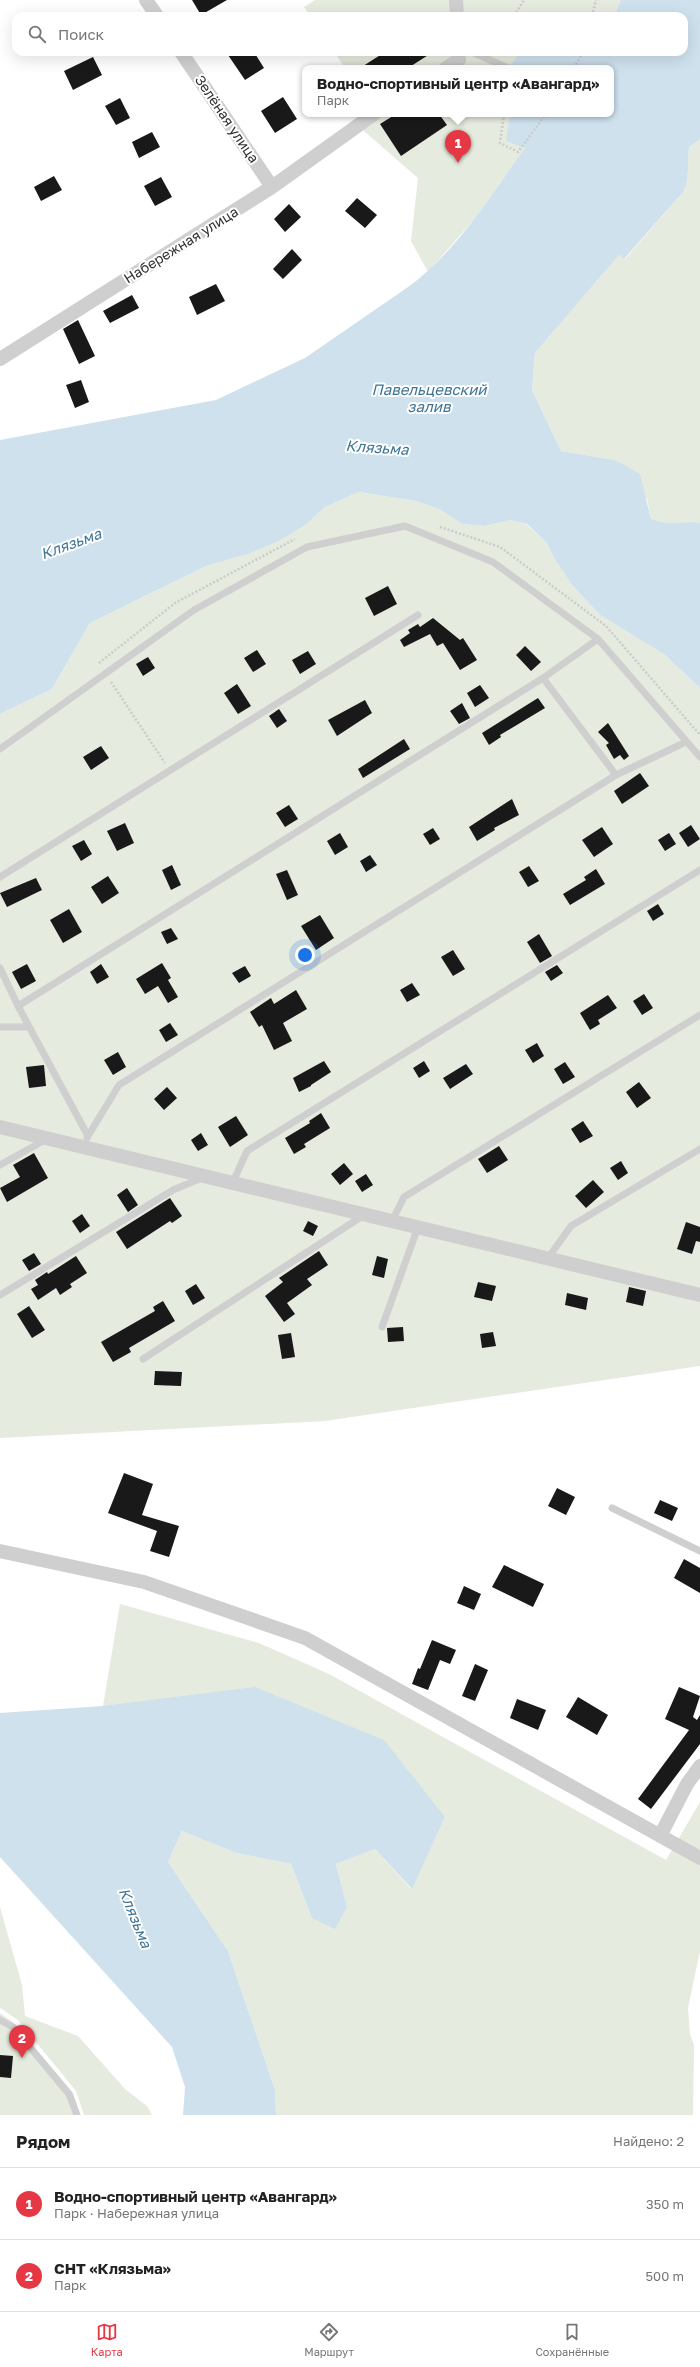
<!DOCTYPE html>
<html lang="ru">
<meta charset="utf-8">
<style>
:root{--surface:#fff;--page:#f2f2f2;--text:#222;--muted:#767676;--line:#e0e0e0;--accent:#e53844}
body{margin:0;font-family:"Golos Text",sans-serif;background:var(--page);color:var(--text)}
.you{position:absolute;left:305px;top:955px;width:14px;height:14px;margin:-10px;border:3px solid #fff;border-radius:50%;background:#1a73e8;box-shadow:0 0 0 6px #1a73e833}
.badge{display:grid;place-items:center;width:26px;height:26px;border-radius:50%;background:var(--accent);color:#fff;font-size:13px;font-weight:700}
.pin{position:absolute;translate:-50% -33px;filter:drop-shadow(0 1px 2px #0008)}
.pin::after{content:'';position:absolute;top:21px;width:14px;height:12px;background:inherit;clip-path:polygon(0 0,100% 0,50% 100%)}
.popup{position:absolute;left:302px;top:65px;width:312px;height:52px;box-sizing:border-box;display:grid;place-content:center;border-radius:8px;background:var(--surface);filter:drop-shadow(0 1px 3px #0005);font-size:13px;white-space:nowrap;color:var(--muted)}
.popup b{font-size:15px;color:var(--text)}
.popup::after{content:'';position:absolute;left:50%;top:100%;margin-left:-8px;border:8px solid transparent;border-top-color:var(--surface)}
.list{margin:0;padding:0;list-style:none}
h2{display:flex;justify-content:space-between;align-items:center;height:52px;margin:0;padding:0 16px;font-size:17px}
h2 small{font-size:13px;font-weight:400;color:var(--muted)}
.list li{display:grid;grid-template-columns:26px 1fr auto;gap:12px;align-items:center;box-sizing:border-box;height:72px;padding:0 16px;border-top:1px solid var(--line)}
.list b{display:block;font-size:15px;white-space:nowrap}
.list p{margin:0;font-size:13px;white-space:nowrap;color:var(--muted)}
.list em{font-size:13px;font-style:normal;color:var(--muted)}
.icon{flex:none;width:22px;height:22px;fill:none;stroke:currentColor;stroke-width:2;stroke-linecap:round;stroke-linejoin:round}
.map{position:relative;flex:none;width:700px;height:2115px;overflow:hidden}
.search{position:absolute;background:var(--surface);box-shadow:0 4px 16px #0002;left:12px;right:12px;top:12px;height:44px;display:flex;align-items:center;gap:10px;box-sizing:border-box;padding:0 14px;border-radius:12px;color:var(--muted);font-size:15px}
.sheet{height:196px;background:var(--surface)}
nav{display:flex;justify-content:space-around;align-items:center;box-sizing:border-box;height:56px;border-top:1px solid var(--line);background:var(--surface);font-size:11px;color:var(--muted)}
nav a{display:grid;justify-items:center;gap:2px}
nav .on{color:var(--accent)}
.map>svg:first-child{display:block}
.green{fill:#e5ebde}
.water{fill:#cee1ed}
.building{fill:#191919}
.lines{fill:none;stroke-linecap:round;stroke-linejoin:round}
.path{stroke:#ccc;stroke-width:2.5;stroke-dasharray:2 2;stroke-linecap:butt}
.lane{stroke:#cfcfcf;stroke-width:7}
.street{stroke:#cfcfcf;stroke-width:14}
.labels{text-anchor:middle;stroke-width:4;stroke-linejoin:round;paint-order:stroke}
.street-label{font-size:14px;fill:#323232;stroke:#fff}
.water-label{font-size:15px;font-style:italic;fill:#3f7495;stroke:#fff}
</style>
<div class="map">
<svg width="700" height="2115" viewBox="0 0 700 2115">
<rect width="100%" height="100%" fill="#fff"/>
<path class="green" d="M315,0H621L614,16H310L304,7Z
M334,52H594L583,68H345Z
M364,114H550L476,217L428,272L411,241L418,178L357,125Z
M700,139V523L695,522L666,523L651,519L647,499L615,460L561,451L532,390L535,353L619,255L625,259L684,191C690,176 687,164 689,147Z
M359,492L416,501L439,509L462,524L484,526L510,520L526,524L547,543L554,558L572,585L600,615L665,655L700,688V1366L325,1421L0,1438V714L52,689L90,623L206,566L251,553L279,541L304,526L325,507Z
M120,1604L259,1643L329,1674L666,1860L700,1802V1951L688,2008L690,2034L694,2045L693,2115H276L275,2090L228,1951L168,1862L182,1831L236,1853L291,1864L312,1918L347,1907L336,1864L375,1849L411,1889L445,1817L103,1706Z
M0,1907L22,1985L25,2016L78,2036L126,2090L147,2106L152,2115H84L76,2091L18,2020L0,2008Z
M0,2013L14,2023L73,2093L80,2115H0Z"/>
<path class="water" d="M621,0H700V139L689,147C687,164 690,176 684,191L624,259L619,255L535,353L532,390L561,451L615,460L640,474L651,519L666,523L695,522L700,523V688L665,655L600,615L572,585L554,558L547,543L527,524L510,520L484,526L462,524L439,509L416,501L359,492L325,507L304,526L279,541L251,553L206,566L90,623L52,689L0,714V440L216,400L305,358L411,285C458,249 491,195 525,148L506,141L510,114H611V68H508L521,52H591L593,54L594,52H684V16H614Z
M255,1687L384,1740L445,1817L412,1889L375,1849L336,1864L347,1907L335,1929L312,1918L291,1864L236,1853L182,1831L168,1862L228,1951L275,2090L276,2115H183L185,2087L172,2047L0,1857V1713L103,1706Z"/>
<path class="building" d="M192,0H227L201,15Z
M226,52H254L264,68L245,80Z
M385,52H433L408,68H360Z
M93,57L102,75L73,90L64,71Z
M283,97L297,119L275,133L261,111Z
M120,98L130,118L116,125L105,106Z
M396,114H439L447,125L401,156L380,124Z
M152,132L160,147L139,158L132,142Z
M54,176L62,190L41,201L34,187Z
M161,177L172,197L155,206L144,186Z
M357,198L377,215L365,228L345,211Z
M289,204L301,217L285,232L274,219Z
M292,249L302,260L283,279L273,269Z
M216,284L225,301L197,315L189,297Z
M132,295L139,308L110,323L103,311Z
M78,320L95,356L79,364L63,329Z
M81,380L89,402L75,408L66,385Z
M388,586L397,604L374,616L365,598Z
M433,618L460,640L463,638L477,660L460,670L443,643L437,646L430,634L404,647L400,640L410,633L408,630L418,624L420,627Z
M525,646L541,662L531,671L516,655Z
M257,650L266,664L253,672L244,658Z
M308,651L316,664L300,674L292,660Z
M148,657L155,668L143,676L136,664Z
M237,684L251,706L238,714L224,693Z
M480,685L489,698L475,707L467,693Z
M538,698L545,708L500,735L501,737L489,745L482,733Z
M365,700L372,713L337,736L328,720Z
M462,703L470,718L459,724L450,711Z
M279,709L287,721L277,728L269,716Z
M608,723L629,756L624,760L620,755L614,759L606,745L609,743L598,732Z
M404,739L410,749L363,778L358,769Z
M101,746L109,758L91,770L83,757Z
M640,773L649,786L622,804L614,791Z
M512,799L519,815L494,828L495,830L477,841L469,827Z
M289,805L298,819L285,827L276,813Z
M125,823L134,843L117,851L107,831Z
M691,825L700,839L688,847L679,833Z
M602,827L613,844L594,857L582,840Z
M433,828L440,839L430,845L423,834Z
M340,833L348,847L335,855L327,841Z
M669,833L676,844L665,851L658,840Z
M84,840L92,854L81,861L72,846Z
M370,855L377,865L366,872L360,861Z
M172,865L181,885L171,890L162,870Z
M529,866L539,881L528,887L519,872Z
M596,869L605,884L570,905L563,894L586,880L584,877Z
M287,870L298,895L287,900L276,874Z
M108,876L119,893L102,904L91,887Z
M36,878L42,890L7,907L0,893Z
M658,904L664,914L653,921L647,911Z
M69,909L82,932L63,943L50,920Z
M320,915L334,938L316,950L301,926Z
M171,928L178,939L167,944L161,932Z
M539,934L552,956L540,963L527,942Z
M453,950L465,969L453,976L441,957Z
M162,963L171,978L168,980L178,997L168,1003L158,986L145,994L136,979Z
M27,964L36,981L21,989L12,972Z
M101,964L109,977L97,984L90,972Z
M557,965L563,973L551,981L545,972Z
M245,966L251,976L239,983L232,973Z
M412,983L420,995L407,1002L400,990Z
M296,990L307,1009L283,1023L292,1041L274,1050L262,1025L259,1027L250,1012L271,998L274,1004Z
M644,994L653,1008L642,1015L633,1001Z
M608,995L617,1008L598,1020L600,1024L590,1030L580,1013Z
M170,1023L178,1035L166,1042L159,1030Z
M537,1043L544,1056L533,1063L525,1050Z
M118,1052L126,1067L113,1075L104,1060Z
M324,1061L331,1072L311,1085V1086L299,1092L293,1078Z
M424,1061L430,1071L419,1078L413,1068Z
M565,1062L575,1077L563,1084L554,1069Z
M466,1064L473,1074L450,1089L443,1078Z
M44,1065L46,1086L29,1088L26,1067Z
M639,1082L651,1098L637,1108L626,1092Z
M167,1087L177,1098L164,1110L154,1099Z
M321,1113L330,1128L304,1144L306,1147L294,1154L285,1138L310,1123L309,1121Z
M236,1116L248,1135L230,1147L218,1127Z
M583,1121L593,1136L580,1143L571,1129Z
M201,1133L208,1145L198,1151L191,1140Z
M499,1146L508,1160L487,1173L478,1159Z
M34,1153L48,1178L7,1202L0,1188L20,1177L13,1165Z
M621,1161L628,1173L618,1180L610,1168Z
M344,1163L353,1174L340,1185L331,1174Z
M366,1174L373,1185L362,1192L355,1181Z
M593,1180L604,1192L586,1208L575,1196Z
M127,1188L138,1205L128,1212L117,1195Z
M170,1198L182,1216L172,1223L170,1221L127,1249L116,1232Z
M82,1214L90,1226L80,1233L72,1221Z
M308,1221L318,1226L313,1236L303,1231Z
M686,1222L700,1227V1242L696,1241L692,1254L677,1249Z
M319,1251L328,1265L307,1279L312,1285L287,1303L295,1314L284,1322L265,1296L283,1282L279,1278Z
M34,1253L41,1264L29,1271L22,1260Z
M76,1256L87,1273L70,1284L72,1287L60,1295L56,1288L38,1300L31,1289L38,1285L35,1280L47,1272L48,1274Z
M377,1256L388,1259L384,1278L372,1275Z
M478,1282L496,1286L492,1301L474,1297Z
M196,1284L205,1298L193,1305L185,1291Z
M629,1287L646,1291L643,1306L626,1302Z
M567,1293L588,1298L586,1310L565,1305Z
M163,1301L175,1321L129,1348L131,1352L113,1362L101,1342L155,1311L153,1307Z
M29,1306L45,1330L32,1338L17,1314Z
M403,1327L404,1341L388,1342L387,1328Z
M493,1332L496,1346L482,1348L480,1334Z
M291,1333L295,1357L282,1359L278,1335Z
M155,1371L182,1372L181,1386L154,1385Z
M124,1473L153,1484L142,1515L179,1526L169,1557L150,1551L157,1531L108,1513Z
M557,1488L575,1497L566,1515L548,1506Z
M660,1500L678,1508L672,1521L654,1513Z
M684,1559L700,1568V1593L674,1578Z
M504,1565L544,1584L533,1607L492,1587Z
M464,1586L481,1594L474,1610L457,1603Z
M432,1640L456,1650L450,1664L440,1660L428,1690L412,1684L418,1668L420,1669Z
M475,1664L488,1670L475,1701L462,1696Z
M679,1687L700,1696L693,1717L697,1720L700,1715V1744L651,1809L638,1799L689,1730L665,1719Z
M578,1697L608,1715L597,1735L566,1717Z
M517,1699L546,1710L538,1730L510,1718Z
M0,2055L13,2056L11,2078L0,2077Z"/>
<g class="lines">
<path class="path" d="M514,16L524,0
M592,16L596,0
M574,68L583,52
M504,114L500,143L518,152L546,114
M440,527L500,547L606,626L700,735
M99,663L175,603L295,539
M111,682L165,763"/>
<path class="lane" d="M472,52L508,68
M543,678L616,775
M0,749L194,610L307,547L405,526L493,562L598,639L700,757
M0,877L418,615
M0,968L18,1006L88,1136L87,1138
M18,1006L543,678L598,639
M0,1027H29
M88,1136L119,1085L616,775L686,742
M0,1165L45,1140
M233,1182L247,1151L700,870
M392,1221L404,1197L700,1015
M548,1258L571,1226L700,1149
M0,1295L173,1190L204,1177
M382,1327L418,1227
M143,1359L364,1215
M612,1508L700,1551
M0,2020L13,2027L69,2094L77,2115"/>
<path class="street" d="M146,0L157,16
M456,0L457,16
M181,52L272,187
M446,68L459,60L458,52
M0,359L272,187L374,114
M0,1127L700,1295
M0,1551L144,1582L305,1638L700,1858
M660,1836L687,1784L700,1766"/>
</g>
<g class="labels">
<g class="street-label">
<text transform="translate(227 119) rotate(56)" y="5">Зелёная улица</text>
<text transform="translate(181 245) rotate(-32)" y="5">Набережная улица</text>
</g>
<g class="water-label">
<text x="429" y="395">Павельцевский<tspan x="429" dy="17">залив</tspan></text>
<text transform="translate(377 448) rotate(4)" y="5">Клязьма</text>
<text transform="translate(71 544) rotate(-20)" y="5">Клязьма</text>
<text transform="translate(135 1918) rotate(68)" y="5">Клязьма</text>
</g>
</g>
</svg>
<div class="you"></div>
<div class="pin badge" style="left:458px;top:163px">1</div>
<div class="popup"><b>Водно-спортивный центр «Авангард»</b>Парк</div>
<div class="pin badge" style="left:22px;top:2058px">2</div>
<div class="search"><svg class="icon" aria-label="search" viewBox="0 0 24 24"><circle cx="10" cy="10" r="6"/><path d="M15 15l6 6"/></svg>Поиск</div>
</div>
<section class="sheet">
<h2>Рядом<small>Найдено: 2</small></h2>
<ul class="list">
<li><span class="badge">1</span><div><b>Водно-спортивный центр «Авангард»</b><p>Парк · Набережная улица</p></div><em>350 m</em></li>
<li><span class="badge">2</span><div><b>СНТ «Клязьма»</b><p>Парк</p></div><em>500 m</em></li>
</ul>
</section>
<nav>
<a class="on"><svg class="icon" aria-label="map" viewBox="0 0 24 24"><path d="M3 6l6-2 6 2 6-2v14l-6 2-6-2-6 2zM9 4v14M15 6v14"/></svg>Карта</a>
<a><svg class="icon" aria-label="directions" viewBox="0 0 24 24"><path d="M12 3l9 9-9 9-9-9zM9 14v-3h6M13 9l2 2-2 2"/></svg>Маршрут</a>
<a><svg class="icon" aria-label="saved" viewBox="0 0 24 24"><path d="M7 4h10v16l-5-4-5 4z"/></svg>Сохранённые</a>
</nav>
